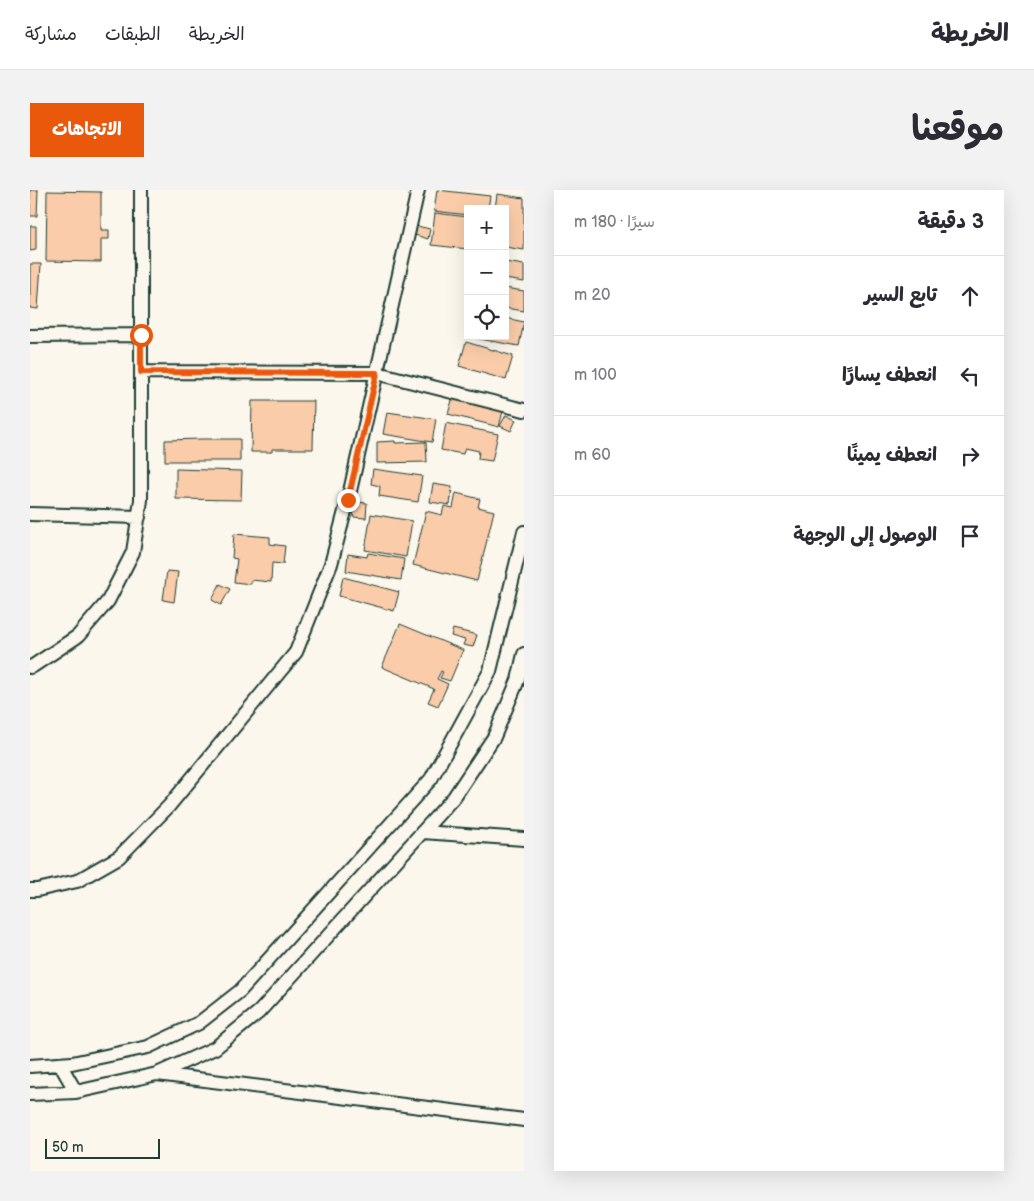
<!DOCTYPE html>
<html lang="ar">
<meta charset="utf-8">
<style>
:root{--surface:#fff;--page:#f2f2f3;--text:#2b2b33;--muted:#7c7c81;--line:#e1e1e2;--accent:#ea580c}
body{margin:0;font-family:"Balsamiq Sans","Playpen Sans Arabic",sans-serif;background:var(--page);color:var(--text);direction:rtl}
.controls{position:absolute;right:15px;top:15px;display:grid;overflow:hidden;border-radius:0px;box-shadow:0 5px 20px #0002}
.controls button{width:45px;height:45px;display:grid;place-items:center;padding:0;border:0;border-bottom:1px solid var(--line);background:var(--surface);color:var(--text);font:25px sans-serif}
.scale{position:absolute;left:15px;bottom:12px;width:115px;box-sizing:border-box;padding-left:5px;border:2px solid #1f3d34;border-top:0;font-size:14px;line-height:18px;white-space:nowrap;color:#1f3d34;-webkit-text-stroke:4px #fbf7ec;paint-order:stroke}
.stop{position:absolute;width:15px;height:15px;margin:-11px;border:4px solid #ea580c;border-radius:50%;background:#fff}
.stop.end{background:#ea580c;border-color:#fff;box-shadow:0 1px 5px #0008}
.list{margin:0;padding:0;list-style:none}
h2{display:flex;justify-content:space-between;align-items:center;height:65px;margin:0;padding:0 20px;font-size:21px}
h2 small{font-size:16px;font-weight:400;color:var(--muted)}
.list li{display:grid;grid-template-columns:32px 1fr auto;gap:15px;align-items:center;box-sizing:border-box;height:80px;padding:0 20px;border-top:1px solid var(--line)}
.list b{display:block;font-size:19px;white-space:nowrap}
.list em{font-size:16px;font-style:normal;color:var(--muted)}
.icon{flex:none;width:28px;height:28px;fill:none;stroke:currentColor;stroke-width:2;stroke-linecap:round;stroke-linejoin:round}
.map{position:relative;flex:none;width:494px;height:981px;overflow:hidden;direction:ltr;border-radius:0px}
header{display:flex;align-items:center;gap:30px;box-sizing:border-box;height:70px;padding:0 25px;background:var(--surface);border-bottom:1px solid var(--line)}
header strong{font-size:24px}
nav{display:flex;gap:28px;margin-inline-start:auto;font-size:18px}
.intro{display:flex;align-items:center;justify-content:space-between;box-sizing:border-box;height:120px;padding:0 30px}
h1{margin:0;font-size:35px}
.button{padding:12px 22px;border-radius:0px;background:var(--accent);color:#fff;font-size:18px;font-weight:700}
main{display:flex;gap:30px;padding:0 30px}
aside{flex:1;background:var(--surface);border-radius:0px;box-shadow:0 5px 20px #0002}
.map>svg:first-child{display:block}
.building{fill:#facca9;stroke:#1f3d34}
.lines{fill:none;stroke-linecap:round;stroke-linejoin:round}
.street-casing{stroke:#1f3d34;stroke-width:16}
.street{stroke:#fbf7ec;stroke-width:12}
.route{stroke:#ea580c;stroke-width:6}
</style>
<header>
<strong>الخريطة</strong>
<nav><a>الخريطة</a><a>الطبقات</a><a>مشاركة</a></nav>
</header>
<div class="intro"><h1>موقعنا</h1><a class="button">الاتجاهات</a></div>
<main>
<aside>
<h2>3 دقيقة<small>سيرًا · 180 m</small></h2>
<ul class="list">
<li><svg class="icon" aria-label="ahead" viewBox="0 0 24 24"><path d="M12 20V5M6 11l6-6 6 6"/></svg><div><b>تابع السير</b></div><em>20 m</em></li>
<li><svg class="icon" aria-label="left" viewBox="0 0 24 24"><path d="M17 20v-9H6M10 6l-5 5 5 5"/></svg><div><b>انعطف يسارًا</b></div><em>100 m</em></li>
<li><svg class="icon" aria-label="right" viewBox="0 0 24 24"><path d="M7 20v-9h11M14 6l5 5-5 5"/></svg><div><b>انعطف يمينًا</b></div><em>60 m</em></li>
<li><svg class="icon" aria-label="arrive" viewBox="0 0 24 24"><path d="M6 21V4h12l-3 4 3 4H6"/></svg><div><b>الوصول إلى الوجهة</b></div></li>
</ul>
</aside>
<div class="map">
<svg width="494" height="981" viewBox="0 0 494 981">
<rect width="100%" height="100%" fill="#fbf7ec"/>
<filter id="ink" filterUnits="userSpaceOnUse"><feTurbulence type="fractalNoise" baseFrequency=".02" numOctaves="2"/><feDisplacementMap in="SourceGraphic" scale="10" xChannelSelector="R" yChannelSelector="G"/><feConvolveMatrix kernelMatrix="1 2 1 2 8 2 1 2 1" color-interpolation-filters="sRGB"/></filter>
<g filter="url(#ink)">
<path class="building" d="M0,0H8L7,26H0Z
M407,0L460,6L458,19H438V25L404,21Z
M17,1L71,2V40H79V49H71V72L16,71Z
M467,4L494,8V60L475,57V19H465Z
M405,23L438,27V59L401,55Z
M0,36H6V60L0,61Z
M387,36L400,39L398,49L385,45Z
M475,72L494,75V92L475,89Z
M0,74H11L8,119L0,118Z
M475,98L494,101V121L475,118Z
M475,128L494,132L489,156L438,147L475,146Z
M436,152L483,166L476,190L429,176Z
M423,207L473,221L469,237L418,224Z
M222,211H284L283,259H242V262H221Z
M357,222L406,229L402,252L353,244Z
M476,225L486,230L481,241L470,236Z
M416,233L468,244L462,271L448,269L449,261L435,258L433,264L411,260Z
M172,249H210V271H135V250Z
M365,251V253L396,252L397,272L347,273V252Z
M146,279L212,281L211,310L146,309Z
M343,279L392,286L388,312L349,306L350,296L341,294Z
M403,294L422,297L420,315L400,312Z
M426,303L450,309L448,317L464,321L447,391L383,375L396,321L412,325L414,316L423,318Z
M325,312L337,313L336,328L323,327Z
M341,324L382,331L376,367L335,360Z
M204,344L240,347V354L255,356L253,374L242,373L241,392L221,390V394L204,392L207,369L202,368Z
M338,363L374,369L371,390L316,381L318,364L337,367Z
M137,381L148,382L144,412L133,410Z
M313,387L369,402L364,421L309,406Z
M190,394L200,399L191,415L182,410Z
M370,434L433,460L420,491L410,488L413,482L411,481L407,489L418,494L408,516L398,512L404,499L352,477Z
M423,439L447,445L443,457L433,455L435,450L421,446Z"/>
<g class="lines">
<defs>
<path id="street" d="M0,146L111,145
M111,182L347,183L494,220
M0,324L109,327
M0,477L3,476L48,446L78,411L103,362L111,310V0
M392,642L494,649
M0,700H7L47,691L89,667L139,616L266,462L301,374L318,310L388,0
M30,874L46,902
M0,876L42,873L118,857L169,833L210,801L401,589L460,481L494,342
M127,884L494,930
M0,904L46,902L127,884L185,858L229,822L424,607L464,547L488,490L494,464"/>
</defs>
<use href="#street" class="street-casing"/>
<use href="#street" class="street"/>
</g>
</g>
<g class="lines" filter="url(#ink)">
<path class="route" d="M111,145V182L347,183L318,310"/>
</g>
</svg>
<div class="controls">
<button>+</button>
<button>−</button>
<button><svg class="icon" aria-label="locate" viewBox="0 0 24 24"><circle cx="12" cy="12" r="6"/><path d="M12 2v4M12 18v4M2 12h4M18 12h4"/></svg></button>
</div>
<div class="scale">50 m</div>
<div class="stop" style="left:111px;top:145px"></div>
<div class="stop end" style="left:318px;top:310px"></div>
</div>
</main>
